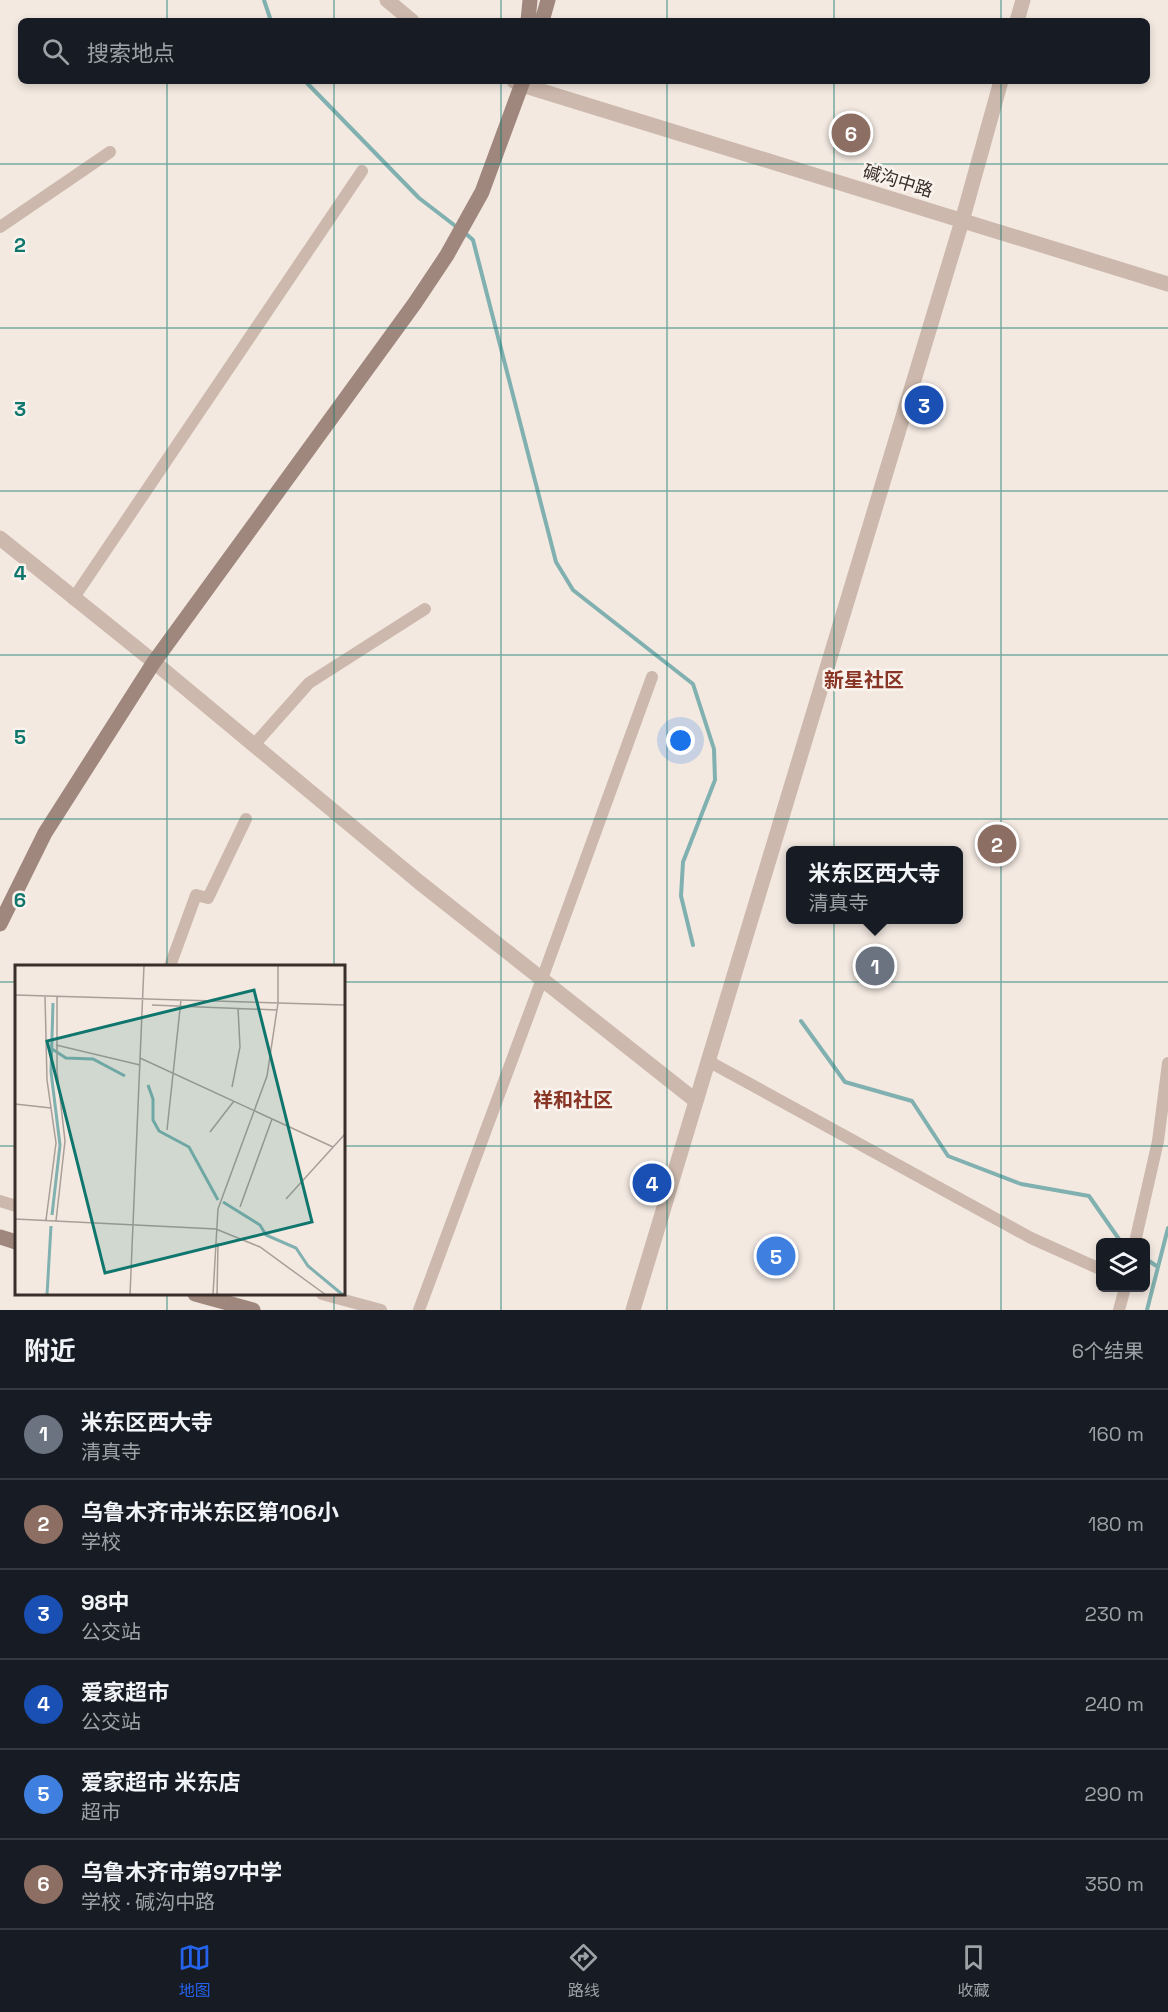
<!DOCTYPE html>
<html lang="zh">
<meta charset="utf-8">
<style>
:root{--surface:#171b24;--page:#242831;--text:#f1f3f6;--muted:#9ea1a6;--line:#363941;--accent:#2563eb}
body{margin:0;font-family:"Space Grotesk","Noto Sans SC",sans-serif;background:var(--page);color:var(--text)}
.controls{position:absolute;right:18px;bottom:18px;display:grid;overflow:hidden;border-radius:9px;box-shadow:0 3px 9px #0003}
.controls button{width:54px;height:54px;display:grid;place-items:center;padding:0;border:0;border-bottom:2px solid var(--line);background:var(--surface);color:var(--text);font:30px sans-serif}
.you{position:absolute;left:681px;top:741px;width:21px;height:21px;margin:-15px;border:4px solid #fff;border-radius:50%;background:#1a73e8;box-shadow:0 0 0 9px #1a73e833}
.badge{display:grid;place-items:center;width:39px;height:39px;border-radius:50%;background:var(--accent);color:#fff;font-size:20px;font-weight:700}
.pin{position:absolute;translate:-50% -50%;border:3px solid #fff;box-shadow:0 2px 6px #0006}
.popup{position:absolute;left:786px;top:846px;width:177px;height:78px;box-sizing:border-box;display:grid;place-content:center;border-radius:9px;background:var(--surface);filter:drop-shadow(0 2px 4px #0005);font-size:20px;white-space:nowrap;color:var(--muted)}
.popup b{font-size:22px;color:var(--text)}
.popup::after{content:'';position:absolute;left:50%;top:100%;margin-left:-12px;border:12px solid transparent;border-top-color:var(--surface)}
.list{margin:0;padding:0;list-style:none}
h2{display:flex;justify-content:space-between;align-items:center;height:78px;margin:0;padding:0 24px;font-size:26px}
h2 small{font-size:20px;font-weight:400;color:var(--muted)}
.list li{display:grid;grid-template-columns:39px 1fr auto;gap:18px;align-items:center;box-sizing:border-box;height:90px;padding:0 24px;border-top:2px solid var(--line)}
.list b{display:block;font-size:22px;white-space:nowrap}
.list p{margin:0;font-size:20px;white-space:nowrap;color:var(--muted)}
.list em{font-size:20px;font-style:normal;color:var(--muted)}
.icon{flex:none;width:33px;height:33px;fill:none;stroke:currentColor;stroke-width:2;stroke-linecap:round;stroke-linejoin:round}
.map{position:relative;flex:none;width:1168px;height:1310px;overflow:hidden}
.search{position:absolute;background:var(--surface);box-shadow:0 3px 9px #0003;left:18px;right:18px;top:18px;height:66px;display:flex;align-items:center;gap:15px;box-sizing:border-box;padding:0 21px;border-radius:9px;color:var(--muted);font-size:22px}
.sheet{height:618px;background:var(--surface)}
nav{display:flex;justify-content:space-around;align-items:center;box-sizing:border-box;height:84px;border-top:2px solid var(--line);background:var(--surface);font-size:16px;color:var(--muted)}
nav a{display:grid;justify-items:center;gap:3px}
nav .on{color:var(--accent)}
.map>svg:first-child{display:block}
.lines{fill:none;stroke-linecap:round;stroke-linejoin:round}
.stream{stroke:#80b0af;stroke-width:4}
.minor{stroke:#ccb8ac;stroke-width:12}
.tertiary{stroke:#ccb8ac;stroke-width:15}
.secondary{stroke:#9f877d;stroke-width:15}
.grid{fill:none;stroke:#0f766e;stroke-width:1.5;stroke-opacity:0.55}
.labels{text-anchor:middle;stroke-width:5;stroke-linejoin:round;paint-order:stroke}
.street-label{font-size:18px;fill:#3a2e2b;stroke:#faf3ed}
.neighbourhood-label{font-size:20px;font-weight:bold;fill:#883525;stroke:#faf3ed}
.inset-river{fill:none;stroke:#80b0af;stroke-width:3}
.inset-road{fill:none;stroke:#a99e98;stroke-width:1.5}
.view{fill:#0f766e;fill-opacity:0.15;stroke:#0f766e;stroke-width:3}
.inset-edge{fill:none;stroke:#3a2e2b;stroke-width:3}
.grid-label{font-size:20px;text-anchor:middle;font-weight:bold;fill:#0f766e;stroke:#faf3ed;stroke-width:5;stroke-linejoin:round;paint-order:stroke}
</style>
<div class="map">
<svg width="1168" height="1310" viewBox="0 0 1168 1310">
<rect width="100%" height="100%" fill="#f3e9e1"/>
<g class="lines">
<path class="stream" d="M264,0L271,21
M305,81L419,198L458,228
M464,232L473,240L556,562L573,590L693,684L714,749L715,780L683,862L681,896L693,945
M801,1021L845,1082L912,1101L948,1156L1021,1184L1089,1196L1121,1242
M1146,1259L1158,1267
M1147,1310L1168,1228"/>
<path class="minor" d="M0,227L110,152
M73,599L362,171
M253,746L309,683L425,609
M170,966L196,895L208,898L246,819
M708,1061L1031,1238L1100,1269
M0,1201L16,1206
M1135,1242L1158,1141L1168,1063
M322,1294L381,1310
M419,1310L542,979L652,677
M1119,1310L1125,1288"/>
<path class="tertiary" d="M387,0L412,21
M1017,21L1023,0
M514,81L522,85L1168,284
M0,538L154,662L419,882L696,1101
M633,1310L962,221L1001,81"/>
<path class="secondary" d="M528,21L530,0
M542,21L548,0
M0,924L45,833L154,662L415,303L447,255L482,192L523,81
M0,1237L16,1242
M195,1294L253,1310"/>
</g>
<path class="grid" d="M167,0V21M334,0V21M501,0V21M667,0V21M834,0V21M1001,0V21M167,81V966M334,81V966M501,81V1310M667,81V1310M834,81V1310M1001,81V1310M0,164H1168M0,328H1168M0,491H1168M0,655H1168M0,819H1168M0,982H16M344,982H1168M0,1146H16M344,1146H1168M167,1294V1310M334,1294V1310"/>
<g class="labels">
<g class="street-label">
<text transform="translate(898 181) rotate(17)" y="6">碱沟中路</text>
</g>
<g class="neighbourhood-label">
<text x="864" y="687">新星社区</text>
<text x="573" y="1107">祥和社区</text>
</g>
</g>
<g transform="translate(15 965)">
<rect width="330" height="330" fill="#f3e9e1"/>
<path class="inset-river" d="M37,84L51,93L78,94L110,111M133,120L138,134V155L144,166L174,182L203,235M208,237L245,260L251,270L281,283L293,301L328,330M37,250L45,180L36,107L38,38M32,330L36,261"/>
<path class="inset-road" d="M0,30L330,40M30,31L32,115L41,178L31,255M263,38V0M137,40L262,45M41,80L125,100M125,93L318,182M217,122L225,82L223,43M0,139L36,143M152,165L166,35M195,167L219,136M271,234L330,169M225,242L257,154M0,254L201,264L245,282L311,330M41,256L50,176L42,106V32M115,330L129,0M198,330L203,244L252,111L263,38M202,330L203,278"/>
<path class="view" d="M239,25L297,257L90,308L32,76Z"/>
<rect width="330" height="330" class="inset-edge"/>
</g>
<g class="grid-label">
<text x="20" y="252">2</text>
<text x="20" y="416">3</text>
<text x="20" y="580">4</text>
<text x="20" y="744">5</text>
<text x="20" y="907">6</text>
</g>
</svg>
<div class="controls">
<button><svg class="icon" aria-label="layers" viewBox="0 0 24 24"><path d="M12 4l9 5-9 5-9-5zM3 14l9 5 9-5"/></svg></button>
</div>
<div class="you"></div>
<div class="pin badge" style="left:875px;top:966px;background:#6b7280">1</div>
<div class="popup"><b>米东区西大寺</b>清真寺</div>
<div class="pin badge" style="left:997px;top:844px;background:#8d6e63">2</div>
<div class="pin badge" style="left:924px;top:405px;background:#1a4fb4">3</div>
<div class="pin badge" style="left:652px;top:1183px;background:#1a4fb4">4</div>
<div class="pin badge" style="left:776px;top:1256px;background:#3f7fe0">5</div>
<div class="pin badge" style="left:851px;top:133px;background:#8d6e63">6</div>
<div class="search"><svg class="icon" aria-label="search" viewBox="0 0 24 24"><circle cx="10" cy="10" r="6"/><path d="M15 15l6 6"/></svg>搜索地点</div>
</div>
<section class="sheet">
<h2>附近<small>6个结果</small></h2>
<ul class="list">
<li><span class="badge" style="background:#6b7280">1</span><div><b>米东区西大寺</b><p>清真寺</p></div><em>160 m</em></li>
<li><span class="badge" style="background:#8d6e63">2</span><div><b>乌鲁木齐市米东区第106小</b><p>学校</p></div><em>180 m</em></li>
<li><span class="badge" style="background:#1a4fb4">3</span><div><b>98中</b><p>公交站</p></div><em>230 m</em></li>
<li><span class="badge" style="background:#1a4fb4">4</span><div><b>爱家超市</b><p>公交站</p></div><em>240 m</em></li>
<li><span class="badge" style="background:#3f7fe0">5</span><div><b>爱家超市 米东店</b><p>超市</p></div><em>290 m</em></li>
<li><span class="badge" style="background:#8d6e63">6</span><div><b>乌鲁木齐市第97中学</b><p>学校 · 碱沟中路</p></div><em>350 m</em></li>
</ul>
</section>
<nav>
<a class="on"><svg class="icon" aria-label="map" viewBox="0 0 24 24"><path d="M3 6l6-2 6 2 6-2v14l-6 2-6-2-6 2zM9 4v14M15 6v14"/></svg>地图</a>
<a><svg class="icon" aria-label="directions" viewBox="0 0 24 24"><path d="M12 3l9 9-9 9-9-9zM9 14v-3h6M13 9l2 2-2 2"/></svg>路线</a>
<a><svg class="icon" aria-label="saved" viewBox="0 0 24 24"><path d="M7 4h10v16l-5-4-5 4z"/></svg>收藏</a>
</nav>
